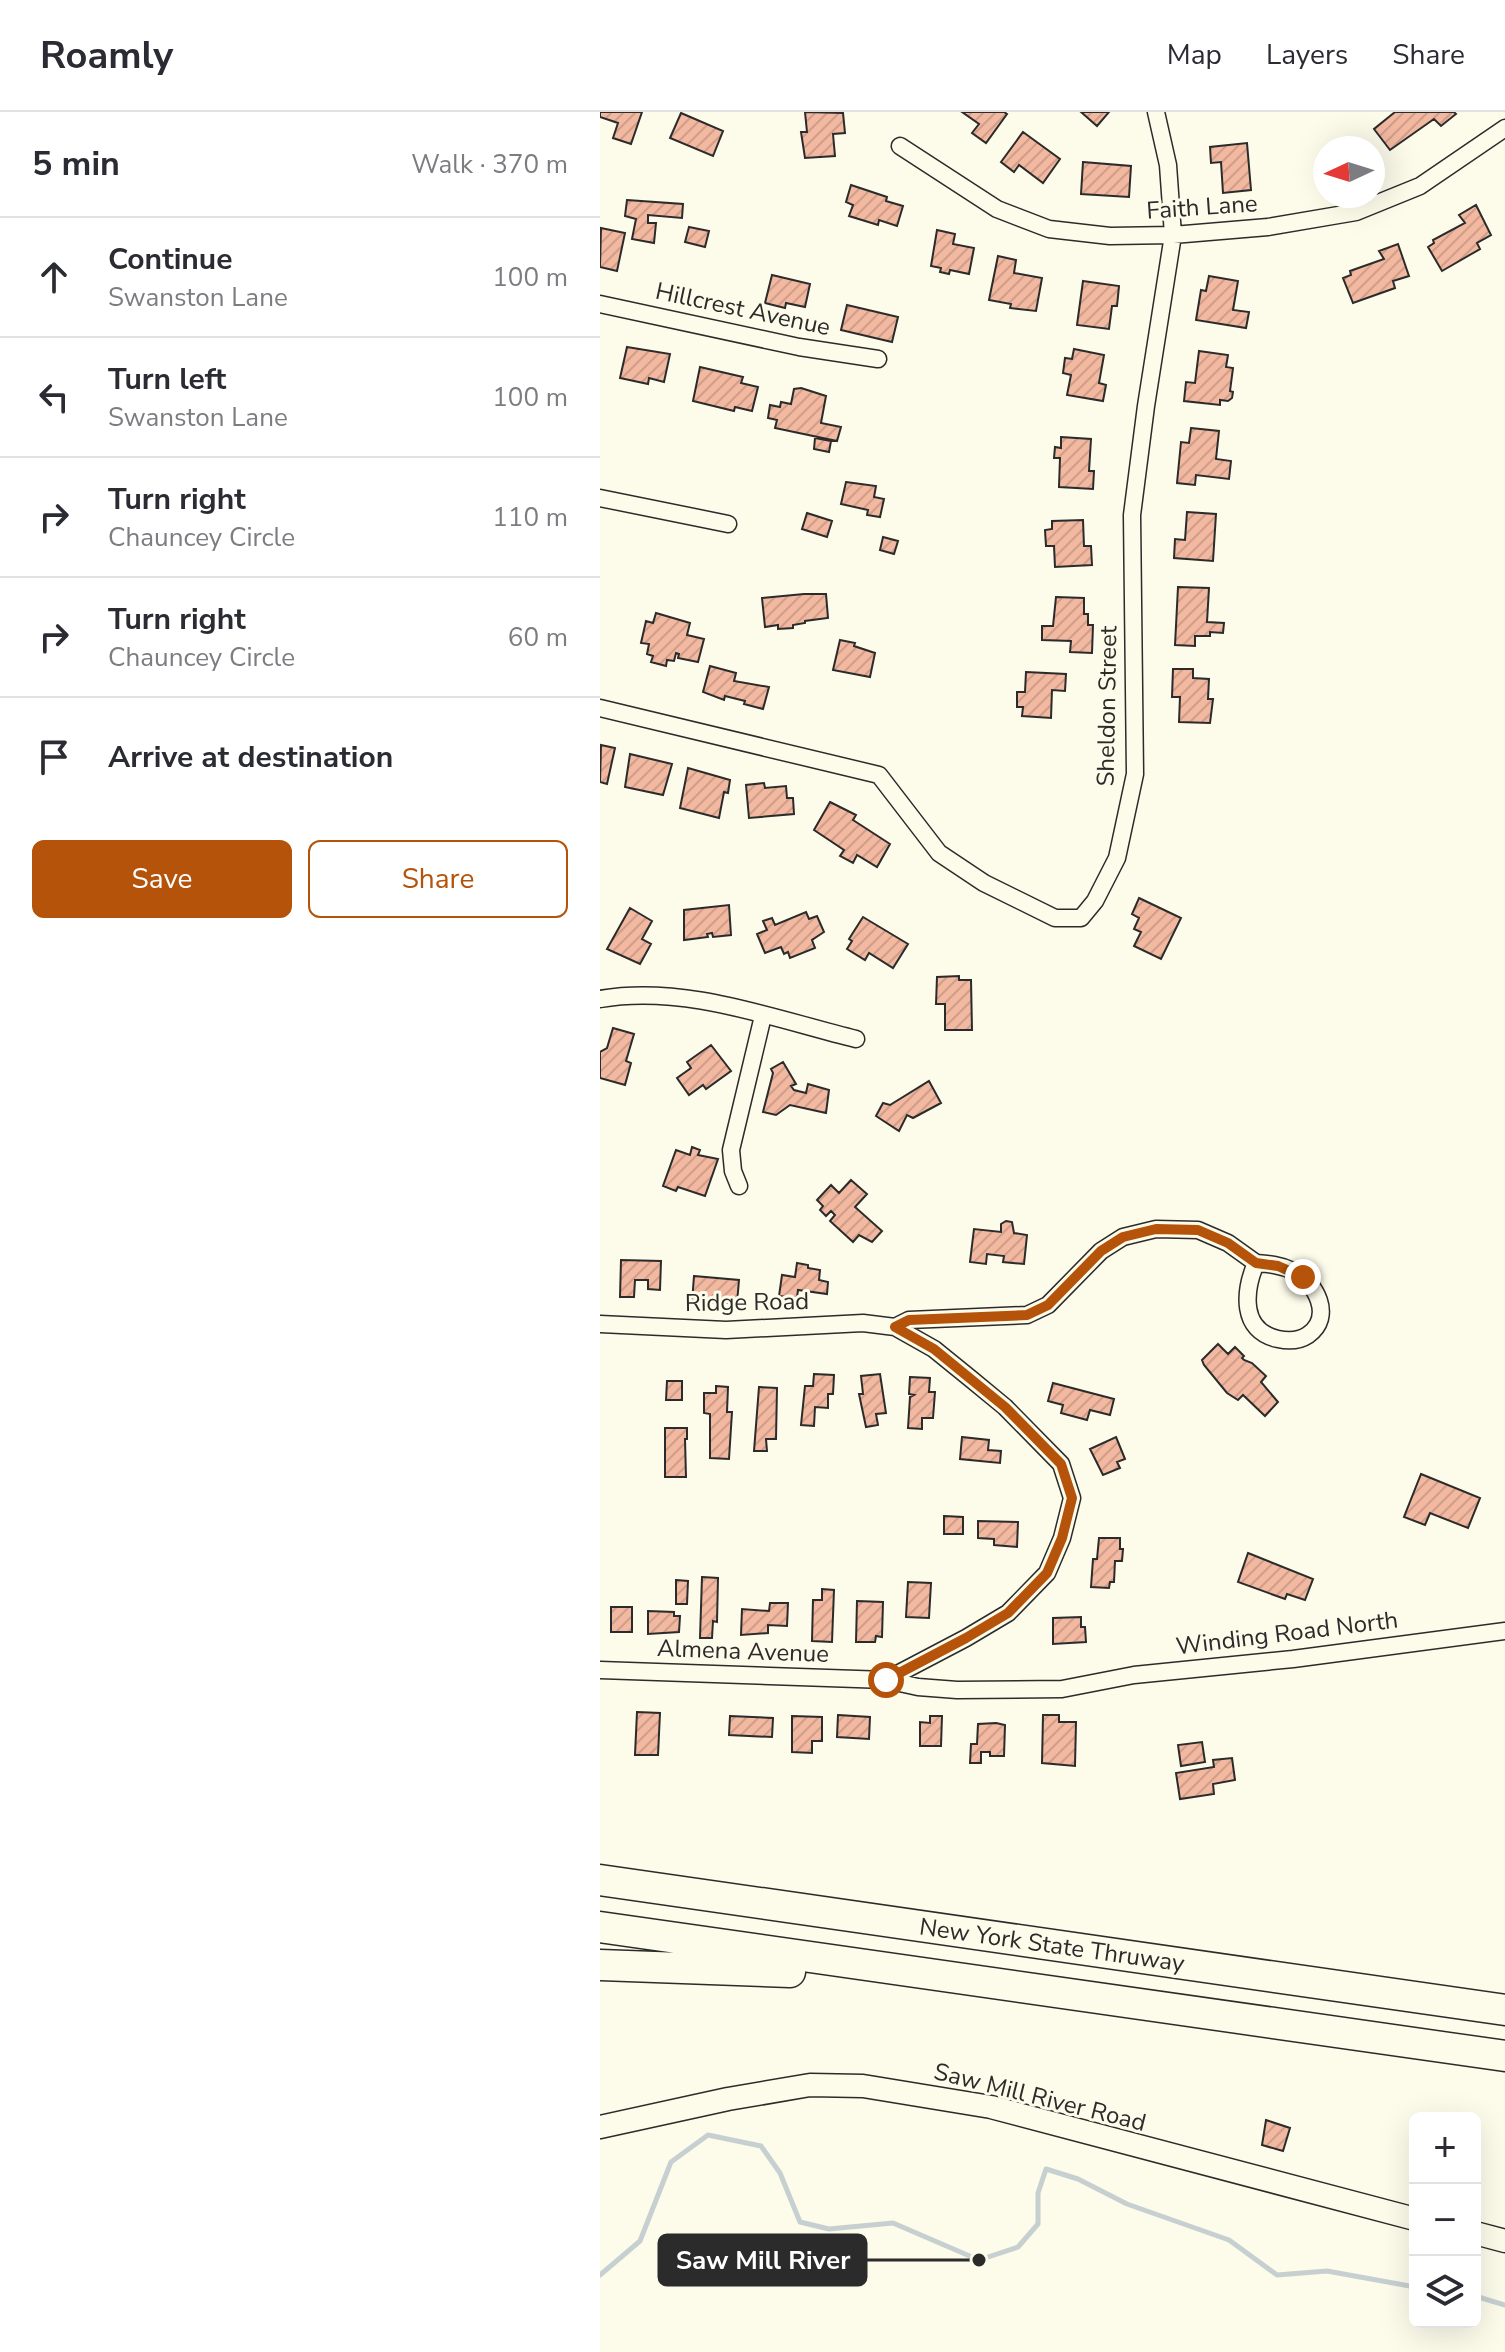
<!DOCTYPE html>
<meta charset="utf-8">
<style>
:root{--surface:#fff;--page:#f7f7f7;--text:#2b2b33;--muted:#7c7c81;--line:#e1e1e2;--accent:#b45309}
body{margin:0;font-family:"Nunito Sans",sans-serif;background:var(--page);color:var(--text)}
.controls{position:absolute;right:24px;bottom:24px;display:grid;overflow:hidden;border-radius:12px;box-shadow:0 8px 32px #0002}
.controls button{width:72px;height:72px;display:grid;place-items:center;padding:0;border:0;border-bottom:2px solid var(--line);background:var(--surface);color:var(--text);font:40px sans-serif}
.compass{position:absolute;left:713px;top:24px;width:72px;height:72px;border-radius:50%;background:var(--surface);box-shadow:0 8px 32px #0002;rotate:266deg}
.stop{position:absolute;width:24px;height:24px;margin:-18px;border:6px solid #b45309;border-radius:50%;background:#fff}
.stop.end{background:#b45309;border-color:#fff;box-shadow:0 2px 8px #0008}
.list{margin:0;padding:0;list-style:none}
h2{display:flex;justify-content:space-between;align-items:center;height:104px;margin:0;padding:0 32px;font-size:34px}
h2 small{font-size:26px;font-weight:400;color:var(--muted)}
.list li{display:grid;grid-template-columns:52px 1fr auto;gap:24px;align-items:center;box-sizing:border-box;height:120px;padding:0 32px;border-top:2px solid var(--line)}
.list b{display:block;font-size:30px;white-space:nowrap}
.list p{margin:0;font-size:26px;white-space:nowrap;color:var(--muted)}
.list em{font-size:26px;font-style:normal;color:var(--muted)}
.actions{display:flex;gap:16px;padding:24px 32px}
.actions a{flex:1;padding:18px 0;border:2px solid var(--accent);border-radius:12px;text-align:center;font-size:28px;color:var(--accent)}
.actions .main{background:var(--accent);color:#fff}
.icon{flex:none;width:44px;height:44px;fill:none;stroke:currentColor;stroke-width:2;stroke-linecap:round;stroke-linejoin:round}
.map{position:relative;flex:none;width:905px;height:2240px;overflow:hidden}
header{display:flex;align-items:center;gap:48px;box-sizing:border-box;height:112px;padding:0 40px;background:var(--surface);border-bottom:2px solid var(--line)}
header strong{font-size:38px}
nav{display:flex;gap:44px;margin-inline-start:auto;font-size:28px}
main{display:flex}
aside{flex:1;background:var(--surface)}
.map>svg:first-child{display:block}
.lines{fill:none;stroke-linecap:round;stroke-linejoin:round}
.stream{stroke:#c7d0d0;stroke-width:5}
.building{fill:url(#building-hatch);stroke:#2b2b2b;stroke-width:2}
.minor-casing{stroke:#2b2b2b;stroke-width:19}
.secondary-casing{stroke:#2b2b2b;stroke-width:25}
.motorway-casing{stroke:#2b2b2b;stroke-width:33}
.minor{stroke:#fdfbea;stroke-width:16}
.secondary{stroke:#fdfbea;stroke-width:22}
.motorway{stroke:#fdfbea;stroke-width:30}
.route{stroke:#b45309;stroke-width:10}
.labels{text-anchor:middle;stroke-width:6;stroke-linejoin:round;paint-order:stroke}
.street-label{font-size:24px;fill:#2b2b2b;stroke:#fdfbea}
.leader{fill:none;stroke:#2b2b2b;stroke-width:3}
.callout-dot{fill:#2b2b2b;stroke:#fdfbea;stroke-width:3}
.callout{fill:#2b2b2b;stroke:#2b2b2b;stroke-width:3}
.callout-label{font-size:26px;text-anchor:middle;font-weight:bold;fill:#fff}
</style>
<header>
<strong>Roamly</strong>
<nav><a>Map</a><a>Layers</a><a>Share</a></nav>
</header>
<main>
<aside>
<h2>5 min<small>Walk · 370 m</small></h2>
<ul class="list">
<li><svg class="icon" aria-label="ahead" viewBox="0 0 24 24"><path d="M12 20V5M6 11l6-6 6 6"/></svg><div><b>Continue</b><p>Swanston Lane</p></div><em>100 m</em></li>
<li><svg class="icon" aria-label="left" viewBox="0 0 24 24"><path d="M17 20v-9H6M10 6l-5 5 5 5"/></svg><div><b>Turn left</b><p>Swanston Lane</p></div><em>100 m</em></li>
<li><svg class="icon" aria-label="right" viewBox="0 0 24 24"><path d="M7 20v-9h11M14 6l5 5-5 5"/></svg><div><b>Turn right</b><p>Chauncey Circle</p></div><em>110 m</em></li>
<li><svg class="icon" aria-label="right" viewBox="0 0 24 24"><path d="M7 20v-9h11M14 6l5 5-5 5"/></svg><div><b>Turn right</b><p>Chauncey Circle</p></div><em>60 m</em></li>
<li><svg class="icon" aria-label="arrive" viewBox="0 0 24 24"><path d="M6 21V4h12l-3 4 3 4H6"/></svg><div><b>Arrive at destination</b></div></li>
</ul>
<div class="actions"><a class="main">Save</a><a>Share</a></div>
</aside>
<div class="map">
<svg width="905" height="2240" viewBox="0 0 905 2240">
<defs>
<pattern id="building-hatch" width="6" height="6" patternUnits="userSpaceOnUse" patternTransform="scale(2)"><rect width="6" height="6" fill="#f2b8a0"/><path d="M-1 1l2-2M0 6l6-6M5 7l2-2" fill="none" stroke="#d09e8a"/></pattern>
</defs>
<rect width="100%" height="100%" fill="#fdfbea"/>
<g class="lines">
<path class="stream" d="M0,2163L40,2129L71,2050L108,2023L161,2034L180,2061L200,2110L229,2117L293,2111L379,2148L418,2135L438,2112V2081L446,2057L478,2067L527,2092L629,2128L677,2163L727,2159L815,2175
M875,2184L905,2193"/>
</g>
<path class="building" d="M0,0H42L31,32L13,26L18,11L0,5Z
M205,0L243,1L245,21L233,22L235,44L205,46L201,20H207Z
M362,0H404L407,2L386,31L372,21L379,12Z
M481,0H509L497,14Z
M795,0H854L856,2L841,14L834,7L790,38L774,17Z
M81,1L123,19L113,44L70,26Z
M423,20L460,47L443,71L419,53L414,60L401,50Z
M647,31L651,78L623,81L621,50L611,51L610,35Z
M483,50L531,54L529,85L481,82Z
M251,73L287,85L286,89L303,94L297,114L279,108L278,113L249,104L253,93L246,90Z
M27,88L83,92L82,106L48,103V111H56L54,131L32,127L36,107L25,104Z
M876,93L891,123L877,131L880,137L842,159L828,135L834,131L833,128L865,111L859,103Z
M89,115L109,119L105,135L85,130Z
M1,116L25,121L17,159L0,155Z
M337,118L355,122L353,132L374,136L369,162L350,158L349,162L340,160L341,156L331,154Z
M798,132L809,164L793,169L795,176L753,191L743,166L751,163L750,159L784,147L779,139Z
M398,144L416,148L414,161L442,166L436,199L410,196L411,192L389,188Z
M172,163L210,172L205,195L186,191L185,196L165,191Z
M609,164L638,169L633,198L649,200L646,216L596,208L601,178L606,179Z
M483,169L519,174L517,194H512L509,217L477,213Z
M247,193L298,205L292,230L241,218Z
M27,235L70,242L64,270L49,266L48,272L20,266Z
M474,237L504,243L499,271L506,273L503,289L467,283L471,263L463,261L465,246L472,247Z
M599,239L628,243L626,255L633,256L630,279L633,280L632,286L628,289L620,288V293L584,289L586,270L595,271Z
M100,255L143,265L141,271L158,275L152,299L135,295L134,299L93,289Z
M201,276L226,284L221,311L241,315L237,329L175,316L177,308L168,306L170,293L180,295L181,290L191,292L194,277Z
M591,316L619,319L616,347L631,349L629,367L596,363L595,373L577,371L581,330L589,331Z
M461,325L491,327L489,359H494L493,377L459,375L460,346H454L455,335L461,336Z
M215,326L231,329L229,340L214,337Z
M246,370L276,374L274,385L284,387L280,405L267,403L268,398L241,392Z
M587,400L616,402L613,449L574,446L575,427L585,428Z
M207,401L232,409L227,425L202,417Z
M483,408L484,434H491L492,453L455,455L454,434H446L445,418L452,417V409Z
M283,425L298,429L294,442L280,438Z
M578,475L609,476L607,510L624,511L623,521L610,520V524H595V534L575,533Z
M204,482H226L228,506L205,509V511L193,513V516L178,517V513L165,515L162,486Z
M456,485L484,486V502H488V513H493L492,541L470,540L471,529L442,528V514H453Z
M56,501L90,511L87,523L104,527L98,550L78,546L79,542L76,541L74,549L67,548L66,554L51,550L53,544L47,542L49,532L41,531L46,509L53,511Z
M240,528L255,531L254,534L275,541L270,565L233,558Z
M110,554L136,561L134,569L169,575L163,597L144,592L145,589L125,584L124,588L103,580Z
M573,557H593V566L609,567L608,587H613L610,611L579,610L580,585H572Z
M426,560L466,562L465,579L452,578L451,606L422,604L423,595H417V580H425Z
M1,633L15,636L7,672L0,670Z
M30,642L72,652L63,683L25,675Z
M88,656L130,668L128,681L124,680L119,706L80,696Z
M164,671L165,676L186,674L187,686H193L194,702L149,706L146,673Z
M230,690L256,703L253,708L290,732L277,755L257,743L253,751L240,744L244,738L214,718Z
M539,786L581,806L561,847L534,834L541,820L534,817L539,806L532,802Z
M129,793L131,823L113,825L112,821L107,822L108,825L84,828V798Z
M30,796L52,809L42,827L51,832L40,852L7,837Z
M206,800L209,807L217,804L224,820L212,828L215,836L190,846L188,840L184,842L181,835L165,841L157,822L167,818L163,809L172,806L175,813Z
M263,805L308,832L293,856L269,841L265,848L247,837L252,829L249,827Z
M359,864V868H371L372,918H345V892H336L337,865Z
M13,916L34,922L26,949L31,951L25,973L0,966V940L7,936Z
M111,933L131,959L106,977L103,973L89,983L77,966L91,956L87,950Z
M183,950L196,972L191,974L194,978L206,981L208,972L229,978L226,1001L190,993L176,1003L163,1000L173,961L171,957Z
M329,969L341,991L313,1006L307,1003L299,1019L276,1004L283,991L290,993Z
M92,1035L100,1038L98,1043L118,1047L105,1084L78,1075L76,1079L63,1074L76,1038L90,1043Z
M251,1068L267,1082L255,1095L282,1119L272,1130L259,1123L253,1130L230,1109L235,1103L231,1099L226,1104L220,1098L223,1094L217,1088L231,1073L239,1081Z
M406,1109L412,1110L414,1121L427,1123L424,1152L403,1150L404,1144L387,1142L386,1152L370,1150L374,1117L401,1120V1112Z
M21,1148L61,1149L60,1178L48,1177V1168H35L34,1185H20Z
M197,1151L208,1153V1156L220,1158L219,1168L228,1170L227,1182L198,1178L197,1186L179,1184L182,1163L195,1165Z
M94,1164L139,1168L137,1191L92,1190Z
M618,1232L628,1242L635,1235L644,1244L642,1246L644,1248L652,1251L666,1264L661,1270L678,1290L665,1304L643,1283L638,1288L627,1281L604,1253L602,1248Z
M214,1262L234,1263L233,1282H228V1296L215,1295L214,1314L201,1313L205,1274H213Z
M280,1262L286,1301L276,1302L278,1313L266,1315L259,1282H263L261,1264Z
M310,1265L330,1266L329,1280H335L333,1306H322V1317L308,1316L310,1285L314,1283L309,1282Z
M67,1269H82V1288H66Z
M453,1271L514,1287L510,1303L490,1298L487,1308L461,1301L463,1293L448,1289Z
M116,1274L128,1275L127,1300H132L129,1347L110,1346V1302L104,1301V1281H116Z
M159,1275L177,1276L176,1327H166L167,1339H154Z
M65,1316H87V1327H85L86,1365H65Z
M362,1325L389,1328L388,1338L401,1339L400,1351L360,1347Z
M516,1325L525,1347L517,1350L520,1356L503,1363L490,1337Z
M821,1362L880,1386L868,1416L830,1401L825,1413L804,1405Z
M344,1404L363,1405V1422H344Z
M378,1409L418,1410L417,1435L394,1433V1427L378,1426Z
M499,1426H520V1437H523L522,1449H515L514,1470H510L509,1476L491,1475L493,1447H497Z
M648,1441L713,1467L705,1488L687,1482L685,1487L638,1470Z
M102,1465L118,1466L117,1510L113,1509L112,1526H100Z
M76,1468L88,1469L87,1492H76Z
M308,1470L331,1471L329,1506L306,1505Z
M222,1477L234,1478L232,1530L212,1529L213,1488H222Z
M257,1489L283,1490L282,1525L276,1524L275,1530H256Z
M170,1491H188L187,1514L168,1513V1521L141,1523L142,1497L169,1499Z
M11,1495H32V1520H11Z
M48,1499L74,1500V1504H80L79,1520L48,1522Z
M481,1505V1515H485L486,1530L453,1532V1506Z
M37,1600L60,1601L58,1643H35Z
M238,1603L270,1605L269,1627L237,1625Z
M443,1603H459V1610H476L475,1654L442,1651Z
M130,1604L173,1606L172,1625L129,1623Z
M192,1604L222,1605V1629H212V1641L192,1640Z
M330,1604H342L341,1634H320V1610L330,1611Z
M396,1611L405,1613L404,1644H390V1640H381V1651H370L371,1632H377L378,1612Z
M602,1630L605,1650L581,1654L578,1633Z
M632,1646L635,1668L613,1672L614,1682L580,1687L576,1661L614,1655L613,1648Z
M666,2008L690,2016L683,2039L662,2033Z"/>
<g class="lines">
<defs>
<path id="minor" d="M300,34L397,97L449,117L510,124L573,123L668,115L756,100L820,74L905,16
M0,192L199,235L278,247
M0,386L128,412
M0,596L279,663L339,741L384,771L455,806H481L495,789L517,746L535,662L532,403L546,294L573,123L568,53L556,0
M0,887C84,872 174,907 256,927
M139,1074L133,1059L131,1038L163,904
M0,1212L126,1218L263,1211L295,1215L334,1237L371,1267L405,1295L461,1352L472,1386L462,1426L447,1461L408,1501L366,1526L286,1568
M295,1215L309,1208L427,1203L448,1193L501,1139L523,1125L556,1117L598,1118L628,1131L656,1151C644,1179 640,1219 678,1227C687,1229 699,1229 708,1223C734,1205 716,1170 693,1159C681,1153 669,1152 656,1151
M0,1558L286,1568L318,1575L357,1578L462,1577L534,1563L693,1547L905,1519"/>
<path id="secondary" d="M0,2015L128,1987L210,1973L263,1974L391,1995L815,2107
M875,2121L905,2129"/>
<path id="motorway" d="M0,1768L905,1898
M0,1815L905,1944
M0,1853L190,1860"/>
</defs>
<use href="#minor" class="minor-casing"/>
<use href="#secondary" class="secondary-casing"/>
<use href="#motorway" class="motorway-casing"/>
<use href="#minor" class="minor"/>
<use href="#secondary" class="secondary"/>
<use href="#motorway" class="motorway"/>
</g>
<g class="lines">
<path class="route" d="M286,1568L366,1526L408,1501L447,1461L462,1426L472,1386L461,1352L405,1295L334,1237L295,1215L309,1208L427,1203L448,1193L501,1139L523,1125L556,1117L598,1118L628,1131L656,1151L678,1154L703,1165"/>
</g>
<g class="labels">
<g class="street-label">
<text transform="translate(602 95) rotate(-4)" y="8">Faith Lane</text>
<text transform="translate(143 197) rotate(12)" y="8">Hillcrest Avenue</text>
<text transform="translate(507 594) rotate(-89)" y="8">Sheldon Street</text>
<text transform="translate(147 1190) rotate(-1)" y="8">Ridge Road</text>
<text transform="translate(687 1521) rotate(-7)" y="8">Winding Road North</text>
<text transform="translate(143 1539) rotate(2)" y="8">Almena Avenue</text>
<text transform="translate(452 1833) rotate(8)" y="8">New York State Thruway</text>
<text transform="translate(440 1985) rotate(14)" y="8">Saw Mill River Road</text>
</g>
</g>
<path class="leader" d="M379 2148L266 2148"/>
<circle class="callout-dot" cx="379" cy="2148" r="8"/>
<rect class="callout" x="59" y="2123" width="207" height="50" rx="8"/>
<g class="callout-label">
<text x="163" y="2157">Saw Mill River</text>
</g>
</svg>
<div class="controls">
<button>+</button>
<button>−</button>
<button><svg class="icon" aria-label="layers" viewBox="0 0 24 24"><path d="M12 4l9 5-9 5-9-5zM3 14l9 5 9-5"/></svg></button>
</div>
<svg class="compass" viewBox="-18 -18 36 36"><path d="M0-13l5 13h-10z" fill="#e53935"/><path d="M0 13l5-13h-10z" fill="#7c7c81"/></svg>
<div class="stop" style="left:286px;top:1568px"></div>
<div class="stop end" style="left:703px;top:1165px"></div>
</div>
</main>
